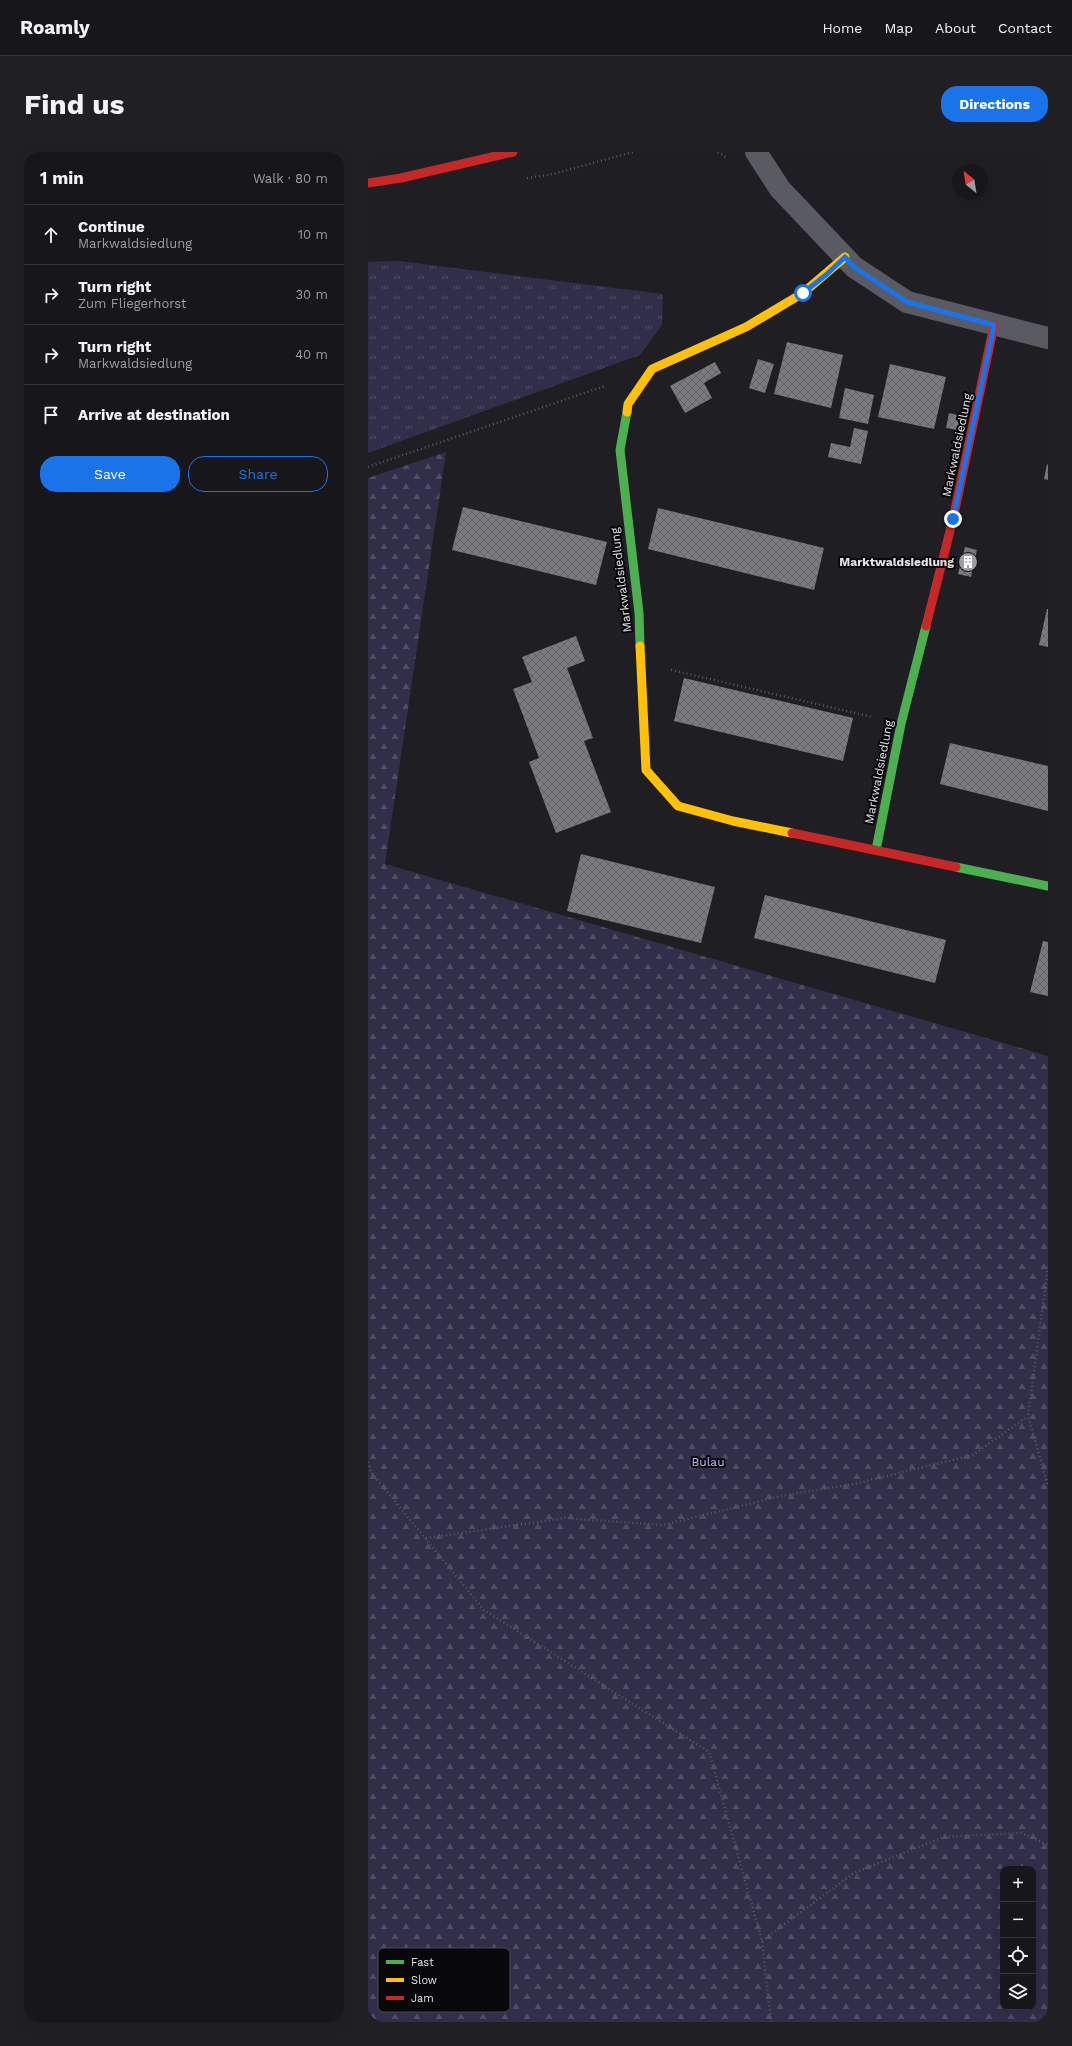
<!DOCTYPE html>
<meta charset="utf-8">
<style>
:root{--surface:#17161a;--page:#201f23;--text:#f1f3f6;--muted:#9e9fa2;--line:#363539;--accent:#1a73e8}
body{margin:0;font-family:"Work Sans",sans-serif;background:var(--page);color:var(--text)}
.controls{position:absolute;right:12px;bottom:12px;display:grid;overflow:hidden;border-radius:8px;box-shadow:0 4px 16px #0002}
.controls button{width:36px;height:36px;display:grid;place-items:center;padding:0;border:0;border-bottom:1px solid var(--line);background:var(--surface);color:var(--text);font:20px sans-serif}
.compass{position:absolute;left:584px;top:12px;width:36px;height:36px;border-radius:50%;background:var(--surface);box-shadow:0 4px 16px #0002;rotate:330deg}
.stop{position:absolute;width:12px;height:12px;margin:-9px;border:3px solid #1a73e8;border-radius:50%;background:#fff}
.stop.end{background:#1a73e8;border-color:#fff;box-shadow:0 1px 4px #0008}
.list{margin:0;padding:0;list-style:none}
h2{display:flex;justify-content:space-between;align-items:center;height:52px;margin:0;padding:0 16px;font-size:17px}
h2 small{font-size:13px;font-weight:400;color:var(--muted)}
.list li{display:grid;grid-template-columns:26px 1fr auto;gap:12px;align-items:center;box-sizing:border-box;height:60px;padding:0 16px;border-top:1px solid var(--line)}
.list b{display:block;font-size:15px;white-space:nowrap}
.list p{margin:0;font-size:13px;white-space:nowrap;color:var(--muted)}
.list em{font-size:13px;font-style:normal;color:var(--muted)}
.actions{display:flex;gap:8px;padding:12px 16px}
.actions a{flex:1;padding:9px 0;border:1px solid var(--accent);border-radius:16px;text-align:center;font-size:14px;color:var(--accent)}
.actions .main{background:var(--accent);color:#fff}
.icon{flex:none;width:22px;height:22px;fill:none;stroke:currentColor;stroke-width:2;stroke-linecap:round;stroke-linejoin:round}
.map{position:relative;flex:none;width:680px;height:1870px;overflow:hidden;border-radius:16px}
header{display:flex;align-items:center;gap:24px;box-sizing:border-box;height:56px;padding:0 20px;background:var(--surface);border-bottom:1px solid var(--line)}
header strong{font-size:19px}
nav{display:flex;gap:22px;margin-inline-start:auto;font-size:14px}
.intro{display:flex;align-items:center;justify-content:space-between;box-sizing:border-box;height:96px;padding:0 24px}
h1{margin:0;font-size:28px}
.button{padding:10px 18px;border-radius:16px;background:var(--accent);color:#fff;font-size:14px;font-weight:700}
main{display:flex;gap:24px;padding:0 24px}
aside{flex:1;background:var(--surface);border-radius:16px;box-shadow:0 4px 16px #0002}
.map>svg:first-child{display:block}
.grass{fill:url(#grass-tufts)}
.forest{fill:url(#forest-firs);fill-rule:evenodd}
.building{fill:url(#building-cross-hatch)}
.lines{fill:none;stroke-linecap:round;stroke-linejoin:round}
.path{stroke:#5a595e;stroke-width:2.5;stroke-dasharray:1 3;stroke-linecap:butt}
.street{stroke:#5a5a62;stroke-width:22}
.fast{stroke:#4caf50;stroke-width:9}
.slow{stroke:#ffc107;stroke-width:9}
.jam{stroke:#c62828;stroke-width:9}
.route{stroke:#1a73e8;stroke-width:5}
.labels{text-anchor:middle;stroke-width:4;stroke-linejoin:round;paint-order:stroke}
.street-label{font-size:12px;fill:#e3e2e7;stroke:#08080b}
.poi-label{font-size:12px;font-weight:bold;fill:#e3e2e7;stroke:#08080b;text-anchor:end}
.park-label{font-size:12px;fill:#c2b9fc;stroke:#08080b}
.key{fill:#08080b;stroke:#4a494d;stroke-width:1}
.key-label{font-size:11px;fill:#e3e2e7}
</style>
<header>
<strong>Roamly</strong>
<nav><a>Home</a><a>Map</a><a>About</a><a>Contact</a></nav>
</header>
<div class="intro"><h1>Find us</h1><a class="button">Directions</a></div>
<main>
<aside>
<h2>1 min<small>Walk · 80 m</small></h2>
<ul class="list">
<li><svg class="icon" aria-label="ahead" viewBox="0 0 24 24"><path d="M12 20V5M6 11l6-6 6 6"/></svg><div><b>Continue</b><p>Markwaldsiedlung</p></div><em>10 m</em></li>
<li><svg class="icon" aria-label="right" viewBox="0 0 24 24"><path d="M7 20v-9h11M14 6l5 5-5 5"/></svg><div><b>Turn right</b><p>Zum Fliegerhorst</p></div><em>30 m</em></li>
<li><svg class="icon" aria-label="right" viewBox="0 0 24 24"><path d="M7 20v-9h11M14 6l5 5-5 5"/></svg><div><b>Turn right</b><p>Markwaldsiedlung</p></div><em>40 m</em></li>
<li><svg class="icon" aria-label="arrive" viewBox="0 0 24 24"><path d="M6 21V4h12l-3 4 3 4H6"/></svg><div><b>Arrive at destination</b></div></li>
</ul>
<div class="actions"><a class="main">Save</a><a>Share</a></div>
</aside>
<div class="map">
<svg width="680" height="1870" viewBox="0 0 680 1870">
<defs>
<pattern id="grass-tufts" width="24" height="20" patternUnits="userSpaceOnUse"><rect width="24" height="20" fill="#312e49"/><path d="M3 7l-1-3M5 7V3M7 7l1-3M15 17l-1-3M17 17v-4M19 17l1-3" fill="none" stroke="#4f4c63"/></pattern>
<pattern id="forest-firs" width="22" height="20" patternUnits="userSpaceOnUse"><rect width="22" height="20" fill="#312e49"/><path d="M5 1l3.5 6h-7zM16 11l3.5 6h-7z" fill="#4f4c63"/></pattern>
<pattern id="building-cross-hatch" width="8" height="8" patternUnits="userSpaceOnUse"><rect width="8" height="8" fill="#7b7b7f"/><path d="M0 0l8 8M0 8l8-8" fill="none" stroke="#656568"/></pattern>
</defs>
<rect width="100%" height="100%" fill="#1f1e23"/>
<path class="grass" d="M31,109L295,142L294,173L272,203L0,301V110Z"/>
<path class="forest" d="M78,300L17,712L680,904V1870H0V326ZM635,1717H665V1855H635Z"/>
<path class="building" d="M419,190L475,203L463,256L406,242Z
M390,207L406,212L397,241L381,236Z
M347,210L353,221L336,231L344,246L317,261L302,234Z
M522,212L578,225L566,277L510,265Z
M477,236L506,243L500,272L471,266Z
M581,261L594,264L590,278L578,276Z
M486,276L500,279L493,312L460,305L463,291L482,295Z
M679,312L680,313V328L676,327Z
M95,355L239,390L228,433L84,398Z
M290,356L456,396L446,438L280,397Z
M597,395L609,398L603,425L590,422Z
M679,457H680V495L671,493Z
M208,484L217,509L199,516L225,586L216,589L243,660L188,681L161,610L171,606L145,537L164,530L154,505Z
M316,526L485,566L475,609L306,569Z
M582,591L680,614V659L572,632Z
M213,702L347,735L333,791L199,759Z
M397,743L578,788L567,831L386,786Z
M675,789L680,790V844L662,840Z"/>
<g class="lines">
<path class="path" d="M350,0L359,6
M159,26L185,22L265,0
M0,315L237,234
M303,518L504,565
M680,1115L660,1264L680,1334
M0,1310L3,1320L116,1458L341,1600L394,1789L403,1870
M58,1386L197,1366L295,1373L413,1344L486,1332L605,1303L660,1264
M394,1789L486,1721L576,1685L653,1681L680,1693"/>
<path class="street" d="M388,0L412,37L486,115L539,150L680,186"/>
<path class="fast" d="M259,260L252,298L271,461L272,494
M508,698L533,572L558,474
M588,715L680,734"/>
<path class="slow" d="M259,260L260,252L284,217L378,175L435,141L477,105
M272,494L278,618L310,654L365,669L424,681"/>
<path class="jam" d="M0,31L33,26L145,0
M558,474L585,367L626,173
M424,681L588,715"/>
</g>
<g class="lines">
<path class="route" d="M435,141L459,122L477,105L486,115L539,150L626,173L585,367"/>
</g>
<defs>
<symbol id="building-disc" viewBox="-11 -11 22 22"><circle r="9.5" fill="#9e9da2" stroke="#08080b"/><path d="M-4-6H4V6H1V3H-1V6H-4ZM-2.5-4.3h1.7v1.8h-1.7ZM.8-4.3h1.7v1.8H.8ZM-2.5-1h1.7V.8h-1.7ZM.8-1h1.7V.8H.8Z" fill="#fff"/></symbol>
</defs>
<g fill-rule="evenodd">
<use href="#building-disc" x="589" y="399" width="22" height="22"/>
</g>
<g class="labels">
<g class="street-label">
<text transform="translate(589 293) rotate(-78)" y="4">Markwaldsiedlung</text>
<text transform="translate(253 428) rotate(-97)" y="4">Markwaldsiedlung</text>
<text transform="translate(511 620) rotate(-79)" y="4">Markwaldsiedlung</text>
</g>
<g class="poi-label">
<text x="586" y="414">Marktwaldsiedlung</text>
</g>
<g class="park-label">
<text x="340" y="1314">Bulau</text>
</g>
</g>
<rect x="10" y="1796" width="132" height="64" rx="6" class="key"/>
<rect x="18" y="1808" width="18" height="4" fill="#4caf50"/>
<rect x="18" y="1826" width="18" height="4" fill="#ffc107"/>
<rect x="18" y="1844" width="18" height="4" fill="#c62828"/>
<g class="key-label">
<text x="43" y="1814">Fast</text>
<text x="43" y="1832">Slow</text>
<text x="43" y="1850">Jam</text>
</g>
</svg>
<div class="controls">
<button>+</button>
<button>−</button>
<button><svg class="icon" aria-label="locate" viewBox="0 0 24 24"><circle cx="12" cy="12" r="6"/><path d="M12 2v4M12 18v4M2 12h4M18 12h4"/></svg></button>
<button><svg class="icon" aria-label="layers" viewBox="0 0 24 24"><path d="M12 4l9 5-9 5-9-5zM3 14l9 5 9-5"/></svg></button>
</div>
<svg class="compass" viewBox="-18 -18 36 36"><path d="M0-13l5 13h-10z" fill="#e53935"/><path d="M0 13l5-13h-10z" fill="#9e9fa2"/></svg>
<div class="stop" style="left:435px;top:141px"></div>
<div class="stop end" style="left:585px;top:367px"></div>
</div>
</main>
